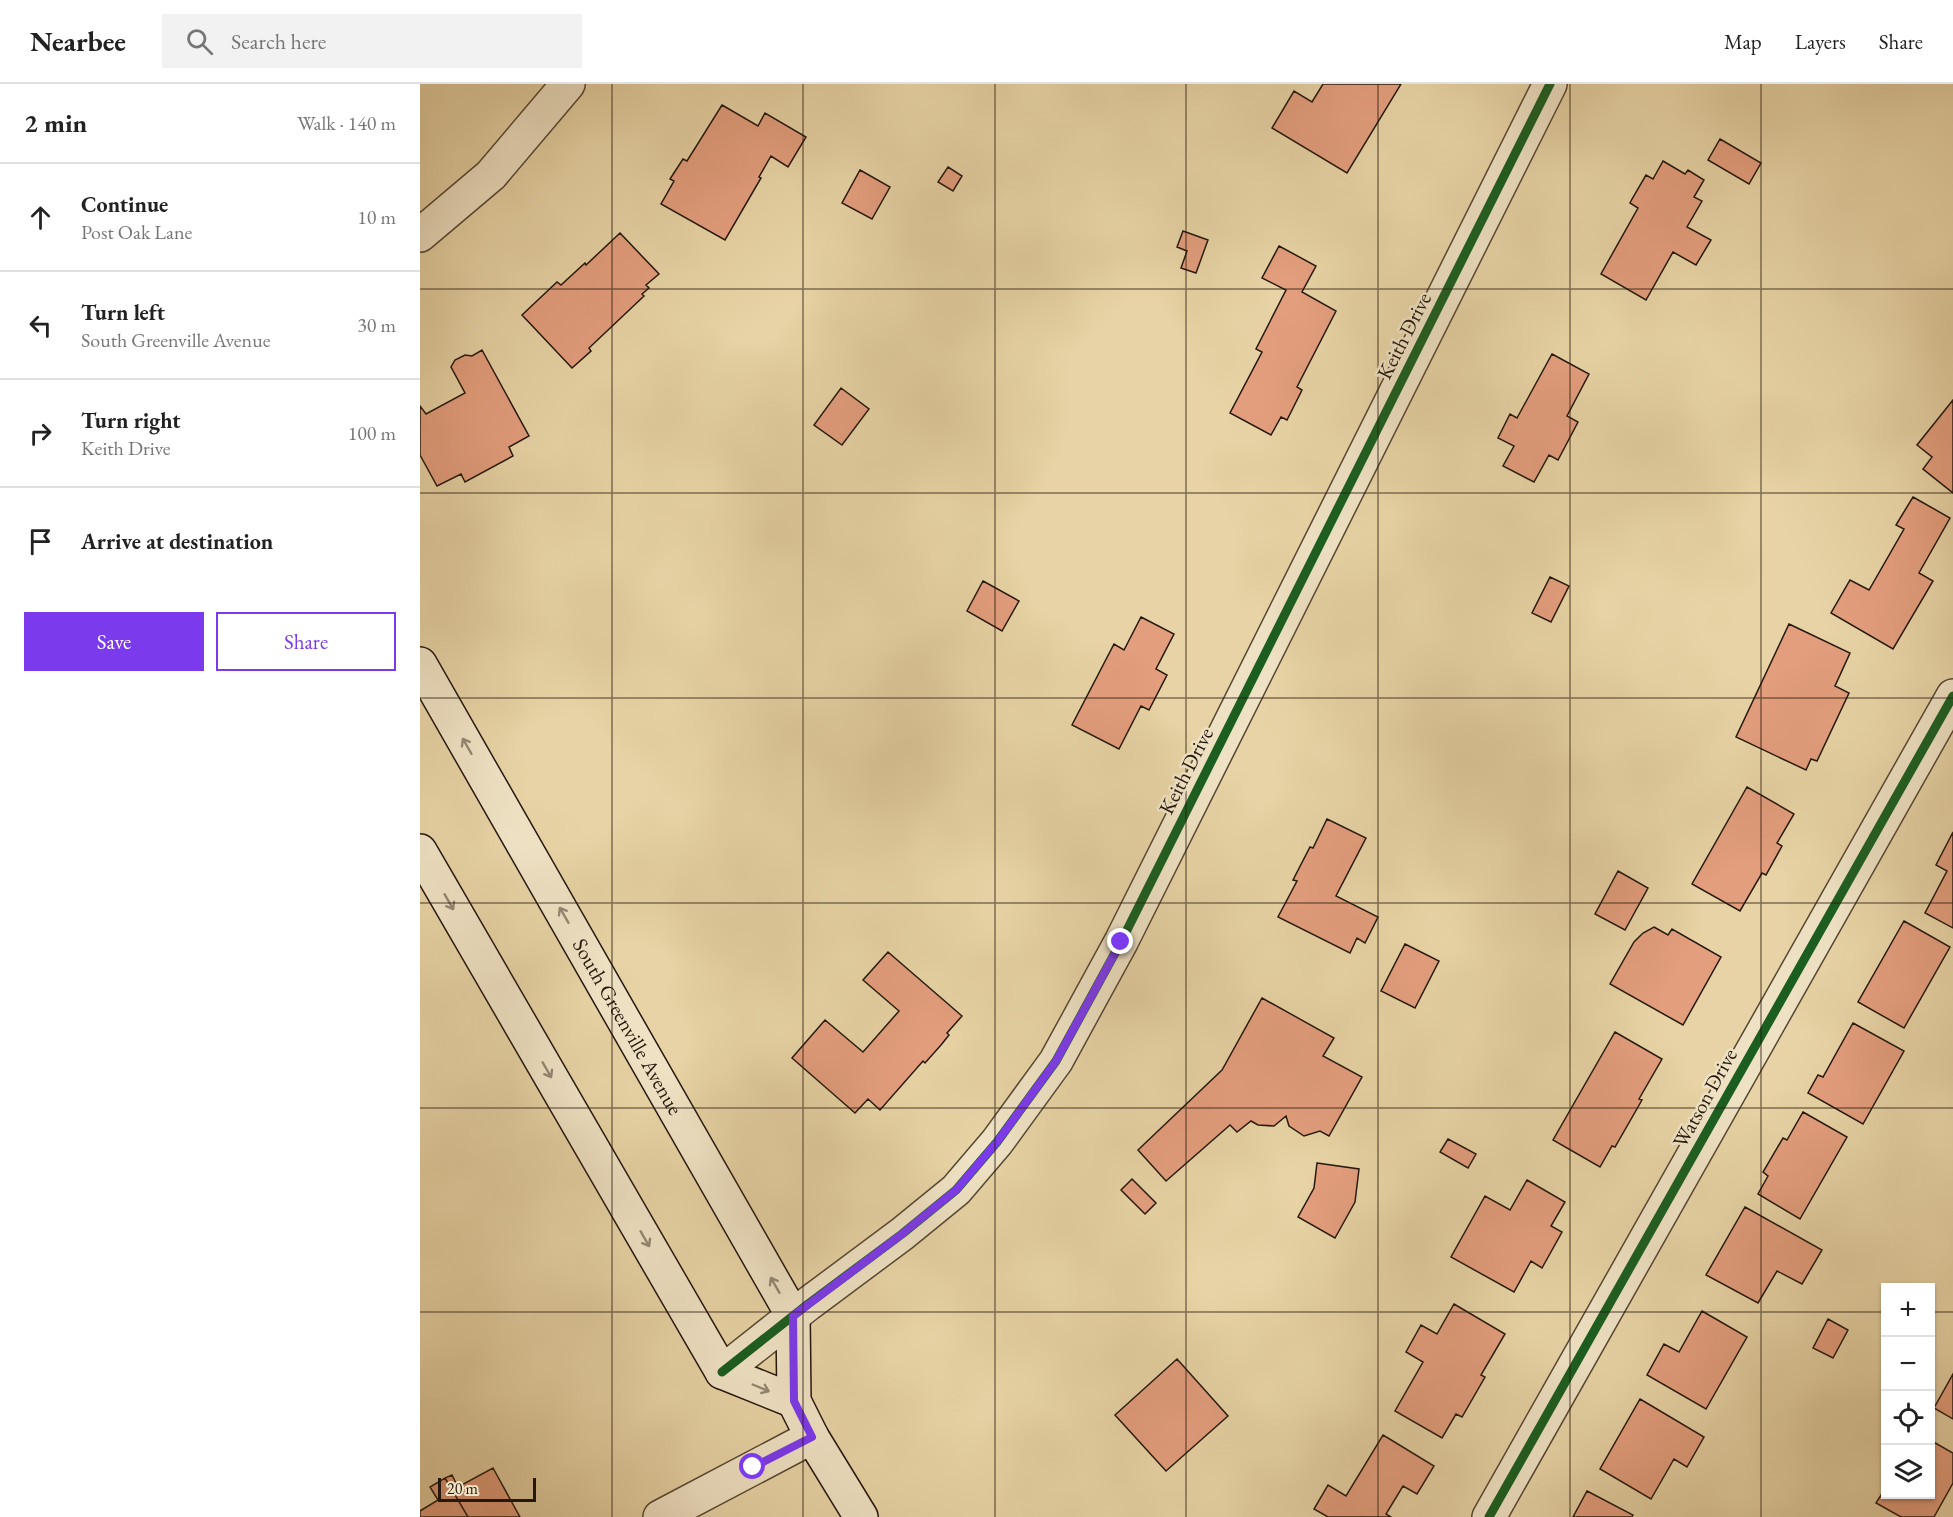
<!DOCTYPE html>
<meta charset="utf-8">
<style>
:root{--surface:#fff;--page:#f2f2f2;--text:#222;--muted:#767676;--line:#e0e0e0;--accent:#7c3aed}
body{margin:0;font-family:"EB Garamond",serif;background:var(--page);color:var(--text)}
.controls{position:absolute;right:18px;bottom:18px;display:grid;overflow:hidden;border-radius:0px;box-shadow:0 2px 4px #0004}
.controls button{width:54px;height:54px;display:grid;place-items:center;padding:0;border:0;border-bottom:2px solid var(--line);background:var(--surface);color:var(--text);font:30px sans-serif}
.scale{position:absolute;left:18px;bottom:15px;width:98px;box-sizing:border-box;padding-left:6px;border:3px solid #25180d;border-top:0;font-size:16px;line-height:21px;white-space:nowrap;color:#25180d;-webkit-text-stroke:4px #efe2c4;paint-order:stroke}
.stop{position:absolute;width:18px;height:18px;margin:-14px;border:4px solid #7c3aed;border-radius:50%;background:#fff}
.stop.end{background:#7c3aed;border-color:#fff;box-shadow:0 2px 6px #0008}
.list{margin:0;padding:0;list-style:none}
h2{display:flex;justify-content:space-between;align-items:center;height:78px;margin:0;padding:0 24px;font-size:26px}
h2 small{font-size:20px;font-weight:400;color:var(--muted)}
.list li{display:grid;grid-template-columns:39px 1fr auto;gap:18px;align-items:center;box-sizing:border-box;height:108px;padding:0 24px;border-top:2px solid var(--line)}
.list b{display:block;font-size:22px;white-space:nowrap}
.list p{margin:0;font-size:20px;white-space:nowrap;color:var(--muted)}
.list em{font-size:20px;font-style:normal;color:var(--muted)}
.actions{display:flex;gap:12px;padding:18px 24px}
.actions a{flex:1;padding:14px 0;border:2px solid var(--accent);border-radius:0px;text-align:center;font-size:21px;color:var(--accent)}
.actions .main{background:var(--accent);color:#fff}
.icon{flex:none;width:33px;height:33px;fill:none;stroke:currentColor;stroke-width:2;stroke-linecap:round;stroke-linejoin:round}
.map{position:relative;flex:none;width:1533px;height:1433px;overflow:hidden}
header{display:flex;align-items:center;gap:36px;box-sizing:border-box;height:84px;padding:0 30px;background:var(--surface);border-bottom:2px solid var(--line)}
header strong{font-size:28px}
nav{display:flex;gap:33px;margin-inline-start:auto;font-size:21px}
.search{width:420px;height:54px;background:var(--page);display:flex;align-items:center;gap:15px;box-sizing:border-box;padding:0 21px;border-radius:0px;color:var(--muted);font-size:22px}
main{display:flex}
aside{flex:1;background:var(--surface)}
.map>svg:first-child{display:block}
.building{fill:#e39e7d;stroke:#25180d;stroke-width:1.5}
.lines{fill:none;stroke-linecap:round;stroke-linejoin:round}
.minor-casing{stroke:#564733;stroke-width:36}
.secondary-casing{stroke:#25180d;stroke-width:36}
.minor{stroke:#efe2c4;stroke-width:33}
.secondary{stroke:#efe2c4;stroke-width:33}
.cycleway-casing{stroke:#efe2c4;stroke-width:13}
.cycleway{stroke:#1b5e20;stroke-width:9}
.oneway{stroke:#948772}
.route{stroke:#7c3aed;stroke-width:8}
.grid{fill:none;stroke:#25180d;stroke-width:1.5;stroke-opacity:0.55}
.labels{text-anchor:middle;stroke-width:5;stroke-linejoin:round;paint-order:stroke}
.street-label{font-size:21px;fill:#25180d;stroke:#efe2c4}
</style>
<header>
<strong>Nearbee</strong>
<div class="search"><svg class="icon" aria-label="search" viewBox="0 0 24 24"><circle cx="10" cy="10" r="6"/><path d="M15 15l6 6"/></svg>Search here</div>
<nav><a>Map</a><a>Layers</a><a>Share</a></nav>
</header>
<main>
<aside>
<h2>2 min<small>Walk · 140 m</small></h2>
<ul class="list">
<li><svg class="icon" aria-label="ahead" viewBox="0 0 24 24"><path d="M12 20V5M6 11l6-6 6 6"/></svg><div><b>Continue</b><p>Post Oak Lane</p></div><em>10 m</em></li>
<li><svg class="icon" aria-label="left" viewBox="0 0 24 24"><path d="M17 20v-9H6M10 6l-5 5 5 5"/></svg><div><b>Turn left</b><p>South Greenville Avenue</p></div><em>30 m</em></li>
<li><svg class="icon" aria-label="right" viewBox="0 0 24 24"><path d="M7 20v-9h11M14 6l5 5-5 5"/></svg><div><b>Turn right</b><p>Keith Drive</p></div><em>100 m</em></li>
<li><svg class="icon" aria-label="arrive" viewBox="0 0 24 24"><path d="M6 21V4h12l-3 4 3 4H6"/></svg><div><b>Arrive at destination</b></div></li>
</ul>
<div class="actions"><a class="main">Save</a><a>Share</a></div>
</aside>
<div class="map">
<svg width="1533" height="1433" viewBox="0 0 1533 1433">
<rect width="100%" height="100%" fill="#e7d3a5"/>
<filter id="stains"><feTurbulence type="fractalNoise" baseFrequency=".00333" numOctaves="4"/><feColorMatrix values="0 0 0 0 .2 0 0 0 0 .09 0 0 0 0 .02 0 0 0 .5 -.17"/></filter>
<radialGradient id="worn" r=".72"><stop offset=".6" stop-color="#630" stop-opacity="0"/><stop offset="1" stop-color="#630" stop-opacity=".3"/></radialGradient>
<path class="building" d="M903,0H981L927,89L852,44L874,7L892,18Z
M302,21L338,42L345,29L386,53L368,83L351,72L339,93L341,94L305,156L241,120L254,97L250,95L263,75L267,77Z
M1300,55L1341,79L1329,100L1288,76Z
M1243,77L1265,90L1268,86L1284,96L1274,113L1282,117L1267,143L1291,156L1276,181L1253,168L1226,216L1181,190L1218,124L1210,119L1212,115L1226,91L1233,95Z
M528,83L542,92L533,107L518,98Z
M440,86L470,103L452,135L422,119Z
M763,147L788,156L776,189L761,184L767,167L757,163Z
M200,149L239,190L226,201L229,204L222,210L224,212L169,264L171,267L152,284L102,231L137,198L141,201L165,179L166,181Z
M859,162L896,182L882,208L916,227L877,303L882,306L867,336L861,333L851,351L810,329L842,268L836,265L866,206L842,194Z
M62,266L109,352L89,363L93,372L45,398L41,390L17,402L0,371V322L6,330L45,309L31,283L35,276L45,271L52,272Z
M1132,270L1169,290L1147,332L1158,338L1138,376L1129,371L1114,398L1083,382L1094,362L1078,354L1090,330L1097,334Z
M421,304L449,325L422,361L394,341Z
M1533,316V409L1503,385L1512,373L1497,361Z
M1493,413L1530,434L1499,489L1513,497L1473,565L1411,529L1430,496L1449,506L1484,445L1476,441Z
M1130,493L1149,502L1131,538L1112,529Z
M563,497L599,517L582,547L547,527Z
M721,533L754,550L736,585L747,591L729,626L721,622L699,665L652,641L694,560L704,566Z
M1369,540L1430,569L1415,602L1429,609L1397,677L1391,675L1386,686L1316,653Z
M1327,703L1374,730L1357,759L1362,762L1346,791L1342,789L1320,827L1272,800Z
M907,735L946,754L916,812L958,833L945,859L937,854L930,869L858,833L877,797L873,796L890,763L893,764Z
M1533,748V844L1505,829L1527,787L1516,781Z
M1198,787L1228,804L1205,846L1175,830Z
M1484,837L1530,863L1484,944L1438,918Z
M1234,843L1248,851L1252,845L1301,873L1263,941L1190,900L1214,858L1223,849Z
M985,860L1019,877L995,924L961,907Z
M468,868L542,932L527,949L529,951L521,961L505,979L503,977L460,1026L448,1015L435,1029L372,974L405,936L443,968L479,927L443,896Z
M842,914L914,954L903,972L942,993L909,1052L900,1047L884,1052L869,1042L866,1032L854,1042L838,1041L831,1037L817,1048L810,1041L746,1097L718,1066L802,986Z
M1433,939L1484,967L1443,1040L1388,1009L1398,991L1403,993Z
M1195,948L1242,975L1219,1015L1222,1016L1195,1063L1192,1062L1180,1083L1133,1056Z
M1383,1028L1427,1053L1380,1135L1338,1110L1348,1092L1343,1088L1363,1054L1367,1056Z
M1028,1055L1056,1070L1048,1084L1020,1068Z
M897,1079L939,1085L935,1118L915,1154L878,1133L894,1104Z
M712,1095L736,1119L725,1130L701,1106Z
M1107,1096L1145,1118L1131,1142L1142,1148L1122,1184L1111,1177L1094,1208L1031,1173L1065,1112L1090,1126Z
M1325,1123L1402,1166L1382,1200L1357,1187L1338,1219L1286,1191Z
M1034,1220L1085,1250L1061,1291L1065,1293L1042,1333L1036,1330L1022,1354L975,1327L1003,1278L986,1268L1001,1241L1017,1250Z
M1282,1227L1327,1253L1286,1325L1227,1291L1244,1260L1259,1268Z
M1408,1235L1428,1246L1413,1274L1393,1264Z
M757,1275L808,1332L746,1387L695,1331Z
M1533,1290V1335L1514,1324Z
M1220,1315L1284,1353L1267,1383L1254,1375L1231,1415L1180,1385Z
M963,1351L1014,1382L997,1410L983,1402L966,1430L971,1433H908L894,1425L908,1401L926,1412Z
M1510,1356L1533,1369V1399L1514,1433H1481L1456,1419L1466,1403V1410H1510Z
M73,1384L100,1433H48L25,1394L32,1391L38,1403Z
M25,1394L48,1433H0V1427L18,1416L10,1403Z
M1167,1407L1213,1431L1212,1433H1153Z"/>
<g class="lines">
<defs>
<path id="minor" d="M0,151L71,91L148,0
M302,1288L388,1220L482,1150L536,1106L577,1058L636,977L701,858L1130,0
M240,1433L392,1353
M1069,1433L1533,612"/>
<g id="secondary">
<path id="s1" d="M0,580L373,1232L374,1317L392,1353L441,1433"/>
<path d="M0,767L302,1288L374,1317"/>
</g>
</defs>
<use href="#minor" class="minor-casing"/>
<use href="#secondary" class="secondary-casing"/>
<use href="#minor" class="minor"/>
<use href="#secondary" class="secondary"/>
<defs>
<path id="cycleway" d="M302,1288L388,1220L482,1150L536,1106L577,1058L636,977L701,858L1130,0
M1069,1433L1533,612"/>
</defs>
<use href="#cycleway" class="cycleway-casing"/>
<use href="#cycleway" class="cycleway"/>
</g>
<defs><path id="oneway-shaft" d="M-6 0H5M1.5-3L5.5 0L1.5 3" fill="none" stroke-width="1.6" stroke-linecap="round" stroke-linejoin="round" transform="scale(1.5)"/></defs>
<g class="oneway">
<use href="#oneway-shaft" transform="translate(47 662) rotate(-120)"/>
<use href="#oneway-shaft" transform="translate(29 818) rotate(60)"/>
<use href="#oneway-shaft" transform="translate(144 831) rotate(-120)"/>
<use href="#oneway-shaft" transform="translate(127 986) rotate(60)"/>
<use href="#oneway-shaft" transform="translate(225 1155) rotate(60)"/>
<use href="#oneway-shaft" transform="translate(355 1201) rotate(-120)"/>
<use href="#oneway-shaft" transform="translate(341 1304) rotate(23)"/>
</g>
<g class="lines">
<path class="route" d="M333,1383L392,1353L374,1317L373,1232L482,1150L536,1106L577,1058L636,977L701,858"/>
</g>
<path class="grid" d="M192,0V1433M383,0V1433M575,0V1433M766,0V1433M958,0V1433M1150,0V1433M1341,0V1433M0,205H1533M0,409H1533M0,614H1533M0,819H1533M0,1024H1533M0,1228H1466M1510,1228H1533"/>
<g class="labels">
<g class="street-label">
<text transform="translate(984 252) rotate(-63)" y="7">Keith Drive</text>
<text transform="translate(766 687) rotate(-63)" y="7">Keith Drive</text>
<text dy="7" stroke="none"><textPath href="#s1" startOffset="418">South Greenville Avenue</textPath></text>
<text transform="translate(1285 1014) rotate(-61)" y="7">Watson Drive</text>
</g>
</g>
<rect width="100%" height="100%" filter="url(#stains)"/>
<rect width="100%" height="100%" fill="url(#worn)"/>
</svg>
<div class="controls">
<button>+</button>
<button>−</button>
<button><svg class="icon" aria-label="locate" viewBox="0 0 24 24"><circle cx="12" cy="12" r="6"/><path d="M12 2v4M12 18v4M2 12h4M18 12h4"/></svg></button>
<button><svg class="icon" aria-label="layers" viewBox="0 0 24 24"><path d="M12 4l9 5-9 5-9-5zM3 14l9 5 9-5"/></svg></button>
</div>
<div class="scale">20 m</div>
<div class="stop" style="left:333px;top:1383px"></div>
<div class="stop end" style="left:701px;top:858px"></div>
</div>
</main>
